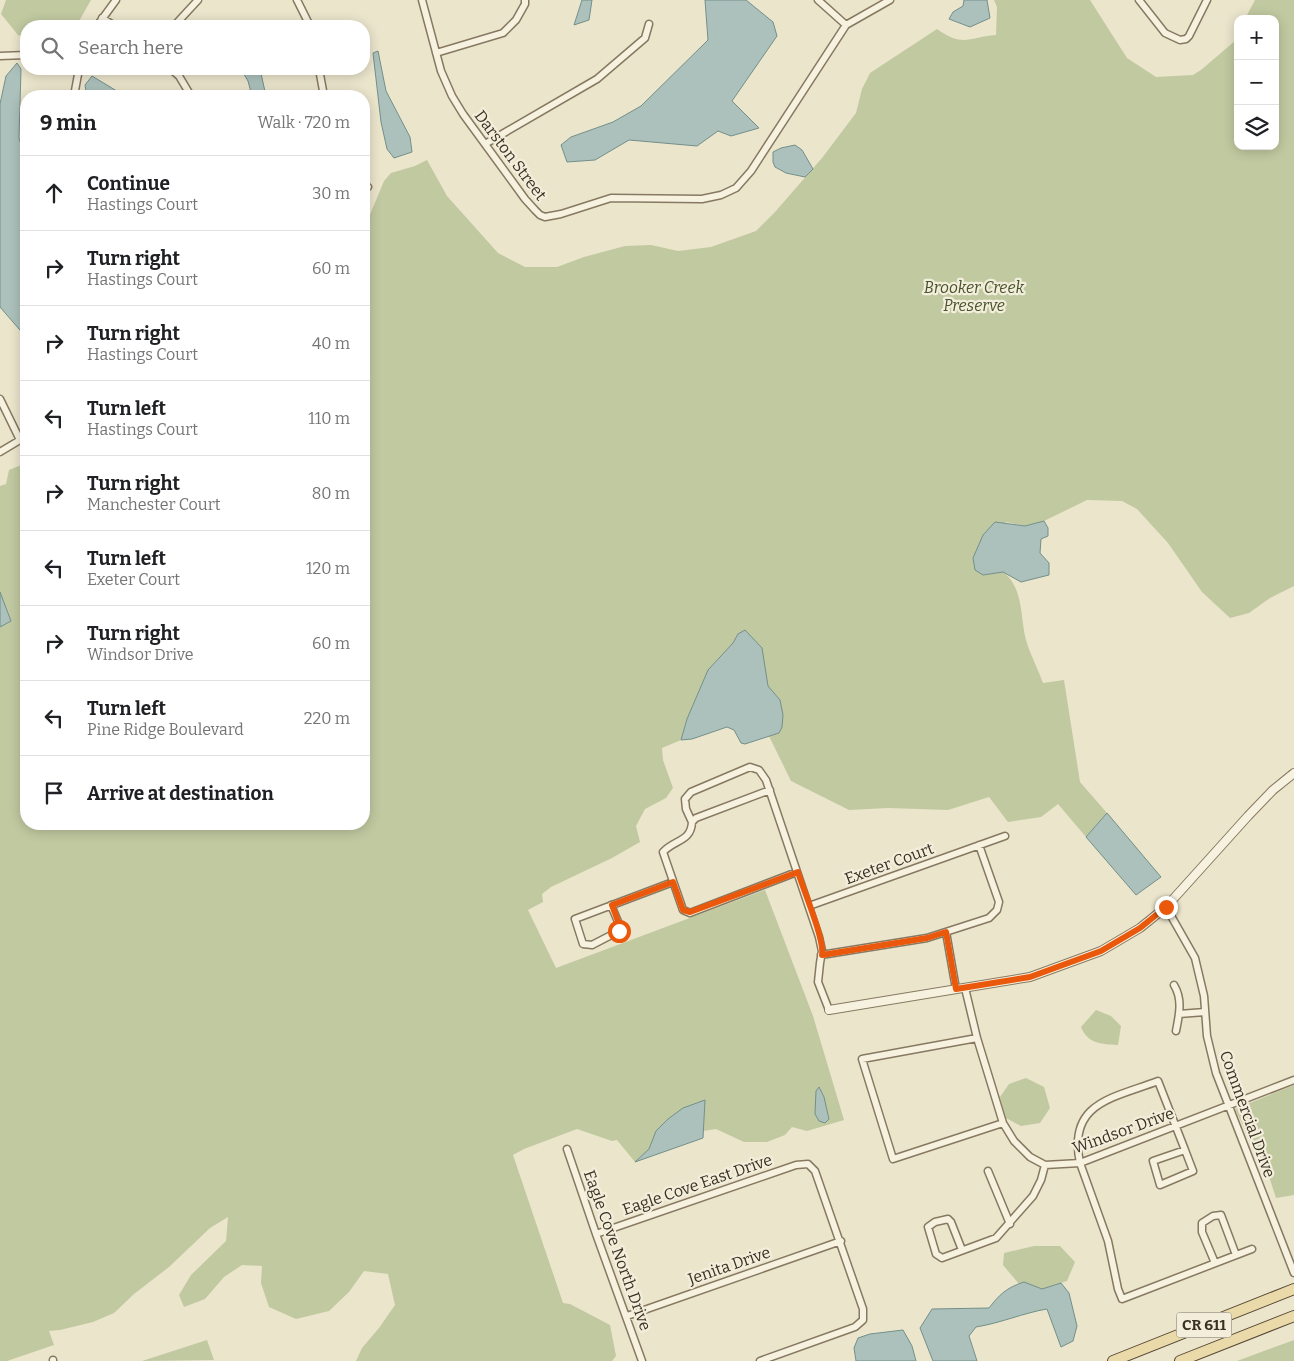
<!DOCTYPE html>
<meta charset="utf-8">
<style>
:root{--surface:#fff;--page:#f2f2f2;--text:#202124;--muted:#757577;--line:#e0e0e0}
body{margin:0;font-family:Bitter,serif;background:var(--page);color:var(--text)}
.controls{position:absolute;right:15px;top:15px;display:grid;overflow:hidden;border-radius:10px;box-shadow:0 2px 12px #0003}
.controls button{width:45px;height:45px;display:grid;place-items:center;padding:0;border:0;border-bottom:1px solid var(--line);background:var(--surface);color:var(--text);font:25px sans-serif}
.stop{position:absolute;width:15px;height:15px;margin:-11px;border:4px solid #ea580c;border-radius:50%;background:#fff}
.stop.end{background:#ea580c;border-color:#fff;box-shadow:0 1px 5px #0008}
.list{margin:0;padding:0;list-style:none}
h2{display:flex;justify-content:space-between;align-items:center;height:65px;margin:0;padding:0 20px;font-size:21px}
h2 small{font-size:16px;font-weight:400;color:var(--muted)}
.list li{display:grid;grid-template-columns:32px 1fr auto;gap:15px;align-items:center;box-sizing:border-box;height:75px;padding:0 20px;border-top:1px solid var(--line)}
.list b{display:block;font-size:19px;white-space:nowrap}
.list p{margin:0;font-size:16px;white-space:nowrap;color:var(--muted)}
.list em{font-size:16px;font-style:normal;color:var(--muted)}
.icon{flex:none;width:28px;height:28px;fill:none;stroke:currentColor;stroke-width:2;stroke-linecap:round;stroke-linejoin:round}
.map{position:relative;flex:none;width:1294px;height:1361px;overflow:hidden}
.search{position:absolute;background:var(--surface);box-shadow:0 2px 12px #0003;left:20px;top:20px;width:350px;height:55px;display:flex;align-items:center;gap:12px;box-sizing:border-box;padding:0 18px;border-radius:20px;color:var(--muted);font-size:19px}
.panel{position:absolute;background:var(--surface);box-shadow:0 2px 12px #0003;left:20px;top:90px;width:350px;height:740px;border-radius:20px}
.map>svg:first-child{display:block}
.green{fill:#c1c9a1}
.water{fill:#acc1bc;stroke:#738f8a}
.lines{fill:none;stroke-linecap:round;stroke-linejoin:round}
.minor-casing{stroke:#877961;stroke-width:9}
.tertiary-casing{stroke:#877961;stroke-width:10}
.primary-casing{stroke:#564735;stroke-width:12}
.minor{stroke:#f7f1df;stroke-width:6}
.tertiary{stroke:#f7f1df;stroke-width:8}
.primary{stroke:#eadaa9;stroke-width:10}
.route{stroke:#ea580c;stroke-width:6}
.labels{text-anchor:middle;stroke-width:4.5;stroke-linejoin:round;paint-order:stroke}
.shield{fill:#f3eedb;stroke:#72695a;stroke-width:1}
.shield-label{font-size:15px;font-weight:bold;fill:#3a3023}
.street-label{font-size:16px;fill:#3a3023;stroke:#f3eedb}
.park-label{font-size:16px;font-style:italic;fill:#47542c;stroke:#f3eedb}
</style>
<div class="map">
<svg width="1294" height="1361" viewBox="0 0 1294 1361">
<rect width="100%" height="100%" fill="#ebe5cc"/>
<path class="green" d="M6,0H91L78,23L74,26H26V38L18,35L1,14Z
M994,0H1090L1127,58L1156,77L1193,75L1201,70L1236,40L1238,36V146H1275V19H1245L1255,0H1294V586L1270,598L1249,613L1230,618L1202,592L1168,543L1137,509L1122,501L1087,500L1044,521L1025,526L1006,522L975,570L983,575L1003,572C1024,588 1020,617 1026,640C1030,654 1038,669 1043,683L1064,680L1080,782L1107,813L1086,837L1058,804L1041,817L1008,822L989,797L948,810L888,808L849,810L791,781L769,736L779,733L780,700L768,686L764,671L738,634L733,643L708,670L687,719L681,740L662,748L663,760L673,788L666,798L645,809L636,826L640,842L612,858L551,887L542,894L543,902L528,910L556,968L765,890L813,1016L844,1120L807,1131L792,1127L785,1135L767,1142H744L716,1129L703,1131L705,1101L656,1131L649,1149L635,1162L617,1140L612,1141L577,1129L524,1149L513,1155L563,1303L570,1304L610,1325L616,1356L612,1361H356L362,1348L379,1328L395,1305L388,1274L364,1271L349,1292L329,1311L296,1319L269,1307L261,1283L262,1266L242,1265L224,1277L205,1299L184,1307L179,1295L191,1275L226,1241L228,1217L210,1228L169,1267L134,1294L114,1313L93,1322L60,1330L49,1331L54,1345L7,1361H0V627L11,621L0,592V486L6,484L9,470L26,463V824H364V229L384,181L391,173L415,166L427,160L447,196L498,253L525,267H557L584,257L625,246L651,245L678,251L711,247L756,231L775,212L822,158L856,113L862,89L870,73L937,29C964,48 968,37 996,35L997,7Z
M1096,1010L1111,1016L1121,1026L1118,1045C1101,1044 1088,1044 1081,1027Z
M1026,1078L1044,1087L1050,1108L1040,1123L1021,1126L1006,1118L1000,1097L1009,1084Z
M1294,1085V1195L1276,1198L1266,1167H1263L1235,1109Z
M1034,1246H1060L1075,1262L1067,1281L1042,1289L1024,1282L1019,1284L1003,1265L1004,1253Z
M207,1340L214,1360L142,1361Z
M1294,1340V1361H1237Z"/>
<path class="water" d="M582,0H592L589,20L574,25Z
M705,0H746L773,22L777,36L732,101L759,128L731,136L718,131L697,146L629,140L595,160L567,162L561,145L571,137L613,122L641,106L708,40Z
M964,0H987L990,18L970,27L949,19L953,12L963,6Z
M378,51L386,91L410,137L412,152L394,158L387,149L381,122L373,53Z
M17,63L21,69L19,138L26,161V337L0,307V104L6,76Z
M241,69H260L266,96H252L248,81Z
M92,76L125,96H87L85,85Z
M795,145L802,150L813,169L805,177L786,173L775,167L773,162V152L781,148Z
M1044,521L1048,528V536L1041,539L1040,553L1049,563V575L1021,582L1003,572L983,575L975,570L973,558L983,535L995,522L1025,526Z
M0,592L11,621L0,627Z
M745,630L762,648L768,686L780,700L783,715L782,727L779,733L745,744L741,743L734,730L727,727L692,739L681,740L687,719L708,670L733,643L738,634Z
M1107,813L1161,877L1136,895L1086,837Z
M819,1087L824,1097L829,1119L825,1123L819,1121L815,1114L816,1091Z
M705,1100L703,1138L635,1162L649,1149L656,1131L668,1119L683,1108Z
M1024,1282L1042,1289L1061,1283L1069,1293L1077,1326L1073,1341L1061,1347L1047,1309C1023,1313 1001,1323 976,1327L969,1336L977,1361H933L920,1328L932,1309L989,1308C1000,1294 1006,1288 1024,1282Z
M903,1330L912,1346L916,1361H856L854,1348L858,1338L870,1334Z"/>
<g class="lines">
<defs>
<path id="minor" d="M297,0L310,26
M422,0L441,71L452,96L463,114L525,199L535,210L540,215L545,217L561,214L611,198L702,199L721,195L736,188L751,171L846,25L890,0
M818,0L846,25
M1139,0L1165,33L1180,40L1186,39L1189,36L1207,0
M102,18L115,26
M97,26L116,0
M174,26L198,0
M436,53L503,33L516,20L525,4V0
M0,56L26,55
M171,69L179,76L191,96
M319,69L324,96
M74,96L79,69
M485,144L597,79L645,38L649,24
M364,186L368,187
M0,399L20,440
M0,452L20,440L26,433
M770,790L696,818L692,822C691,842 675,839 663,852L683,910L690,913L797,872
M692,822L686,809L685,799L691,792L750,767L759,770L766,780L819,937L822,951L820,963L818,982L829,1010
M611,905L619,924V931L592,945L583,944L575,919L673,882
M809,906L1005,836
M1166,907L1195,958L1204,996L1207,1036L1216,1073L1294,1273
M946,932L956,989
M821,955L927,938L989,918L997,910L999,902L979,845
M1174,985C1183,1000 1179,1015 1176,1031
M965,988L977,1038L1003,1123L1014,1141L1030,1157L1045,1165L1080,1163L1294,1080
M1179,1014L1205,1012
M977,1038L862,1059L893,1159L1003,1123
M567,1149L596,1234L642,1361
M1185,1150L1158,1081C1114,1098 1067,1102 1080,1163L1108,1241L1118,1289L1122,1299L1252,1249
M1185,1150L1193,1171L1160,1185L1153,1161Z
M988,1171L1010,1224
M596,1234L796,1165L808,1164L815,1171L863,1309V1320L855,1327L760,1361
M962,1250L951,1222L948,1219L935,1222L928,1227L936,1254L942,1258L996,1238L1033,1196L1041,1180L1045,1165
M1215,1263L1202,1232V1223L1213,1216L1221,1215L1236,1255
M627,1316L841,1241
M53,1360V1361"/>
<path id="tertiary" d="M829,1010L1030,977L1101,951L1140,928L1166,907L1248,816L1273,790L1294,773"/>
<path id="primary" d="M1113,1361L1294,1289
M1180,1361L1294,1316"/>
</defs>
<use href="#minor" class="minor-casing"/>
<use href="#tertiary" class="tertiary-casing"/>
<use href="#primary" class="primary-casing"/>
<use href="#minor" class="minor"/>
<use href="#tertiary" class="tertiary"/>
<use href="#primary" class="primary"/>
</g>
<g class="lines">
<path class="route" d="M619,931V924L612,905L673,882L683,910L690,912L798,872C803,889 825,940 822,955L927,938L946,932L956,989L1030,977L1101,951L1140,928L1166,907"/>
</g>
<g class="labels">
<rect class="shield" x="1176.5" y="1312.5" width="55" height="25" rx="4"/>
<g class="shield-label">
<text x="1204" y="1330">CR 611</text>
</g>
<g class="street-label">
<text transform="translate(511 155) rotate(53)" y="6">Darston Street</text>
<text transform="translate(889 863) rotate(-20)" y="6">Exeter Court</text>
<text transform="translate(1248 1114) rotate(70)" y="6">Commercial Drive</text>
<text transform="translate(1123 1130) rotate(-20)" y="6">Windsor Drive</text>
<text transform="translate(697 1184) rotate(-19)" y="6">Eagle Cove East Drive</text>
<text transform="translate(618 1250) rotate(70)" y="6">Eagle Cove North Drive</text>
<text transform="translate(729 1265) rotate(-19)" y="6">Jenita Drive</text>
</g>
<g class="park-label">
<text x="974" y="293">Brooker Creek<tspan x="974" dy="18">Preserve</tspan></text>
</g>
</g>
</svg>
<div class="controls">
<button>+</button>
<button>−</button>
<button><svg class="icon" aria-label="layers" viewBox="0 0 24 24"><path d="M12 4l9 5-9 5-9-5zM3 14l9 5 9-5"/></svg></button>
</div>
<div class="stop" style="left:619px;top:931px"></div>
<div class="stop end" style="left:1166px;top:907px"></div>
<div class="search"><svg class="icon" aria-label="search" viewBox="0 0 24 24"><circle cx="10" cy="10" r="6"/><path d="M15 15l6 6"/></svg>Search here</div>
<section class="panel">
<h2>9 min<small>Walk · 720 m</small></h2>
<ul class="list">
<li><svg class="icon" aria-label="ahead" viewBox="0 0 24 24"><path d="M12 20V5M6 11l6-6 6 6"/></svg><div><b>Continue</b><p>Hastings Court</p></div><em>30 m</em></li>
<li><svg class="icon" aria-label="right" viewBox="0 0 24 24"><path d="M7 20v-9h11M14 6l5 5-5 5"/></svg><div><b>Turn right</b><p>Hastings Court</p></div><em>60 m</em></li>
<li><svg class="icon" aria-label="right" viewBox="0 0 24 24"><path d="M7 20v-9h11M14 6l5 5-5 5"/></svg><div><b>Turn right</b><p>Hastings Court</p></div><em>40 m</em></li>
<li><svg class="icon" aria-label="left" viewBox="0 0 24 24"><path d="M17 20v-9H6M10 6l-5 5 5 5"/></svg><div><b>Turn left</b><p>Hastings Court</p></div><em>110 m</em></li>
<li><svg class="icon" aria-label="right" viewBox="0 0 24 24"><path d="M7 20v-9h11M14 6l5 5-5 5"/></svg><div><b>Turn right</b><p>Manchester Court</p></div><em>80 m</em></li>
<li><svg class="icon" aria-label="left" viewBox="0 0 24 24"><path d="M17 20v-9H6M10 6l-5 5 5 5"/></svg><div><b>Turn left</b><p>Exeter Court</p></div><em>120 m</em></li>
<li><svg class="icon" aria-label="right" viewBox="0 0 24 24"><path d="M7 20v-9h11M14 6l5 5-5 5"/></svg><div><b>Turn right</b><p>Windsor Drive</p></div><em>60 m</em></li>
<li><svg class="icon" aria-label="left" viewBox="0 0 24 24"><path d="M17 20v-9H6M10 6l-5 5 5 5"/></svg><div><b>Turn left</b><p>Pine Ridge Boulevard</p></div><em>220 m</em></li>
<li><svg class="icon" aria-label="arrive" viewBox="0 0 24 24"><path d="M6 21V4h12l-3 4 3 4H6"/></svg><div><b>Arrive at destination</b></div></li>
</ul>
</section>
</div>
